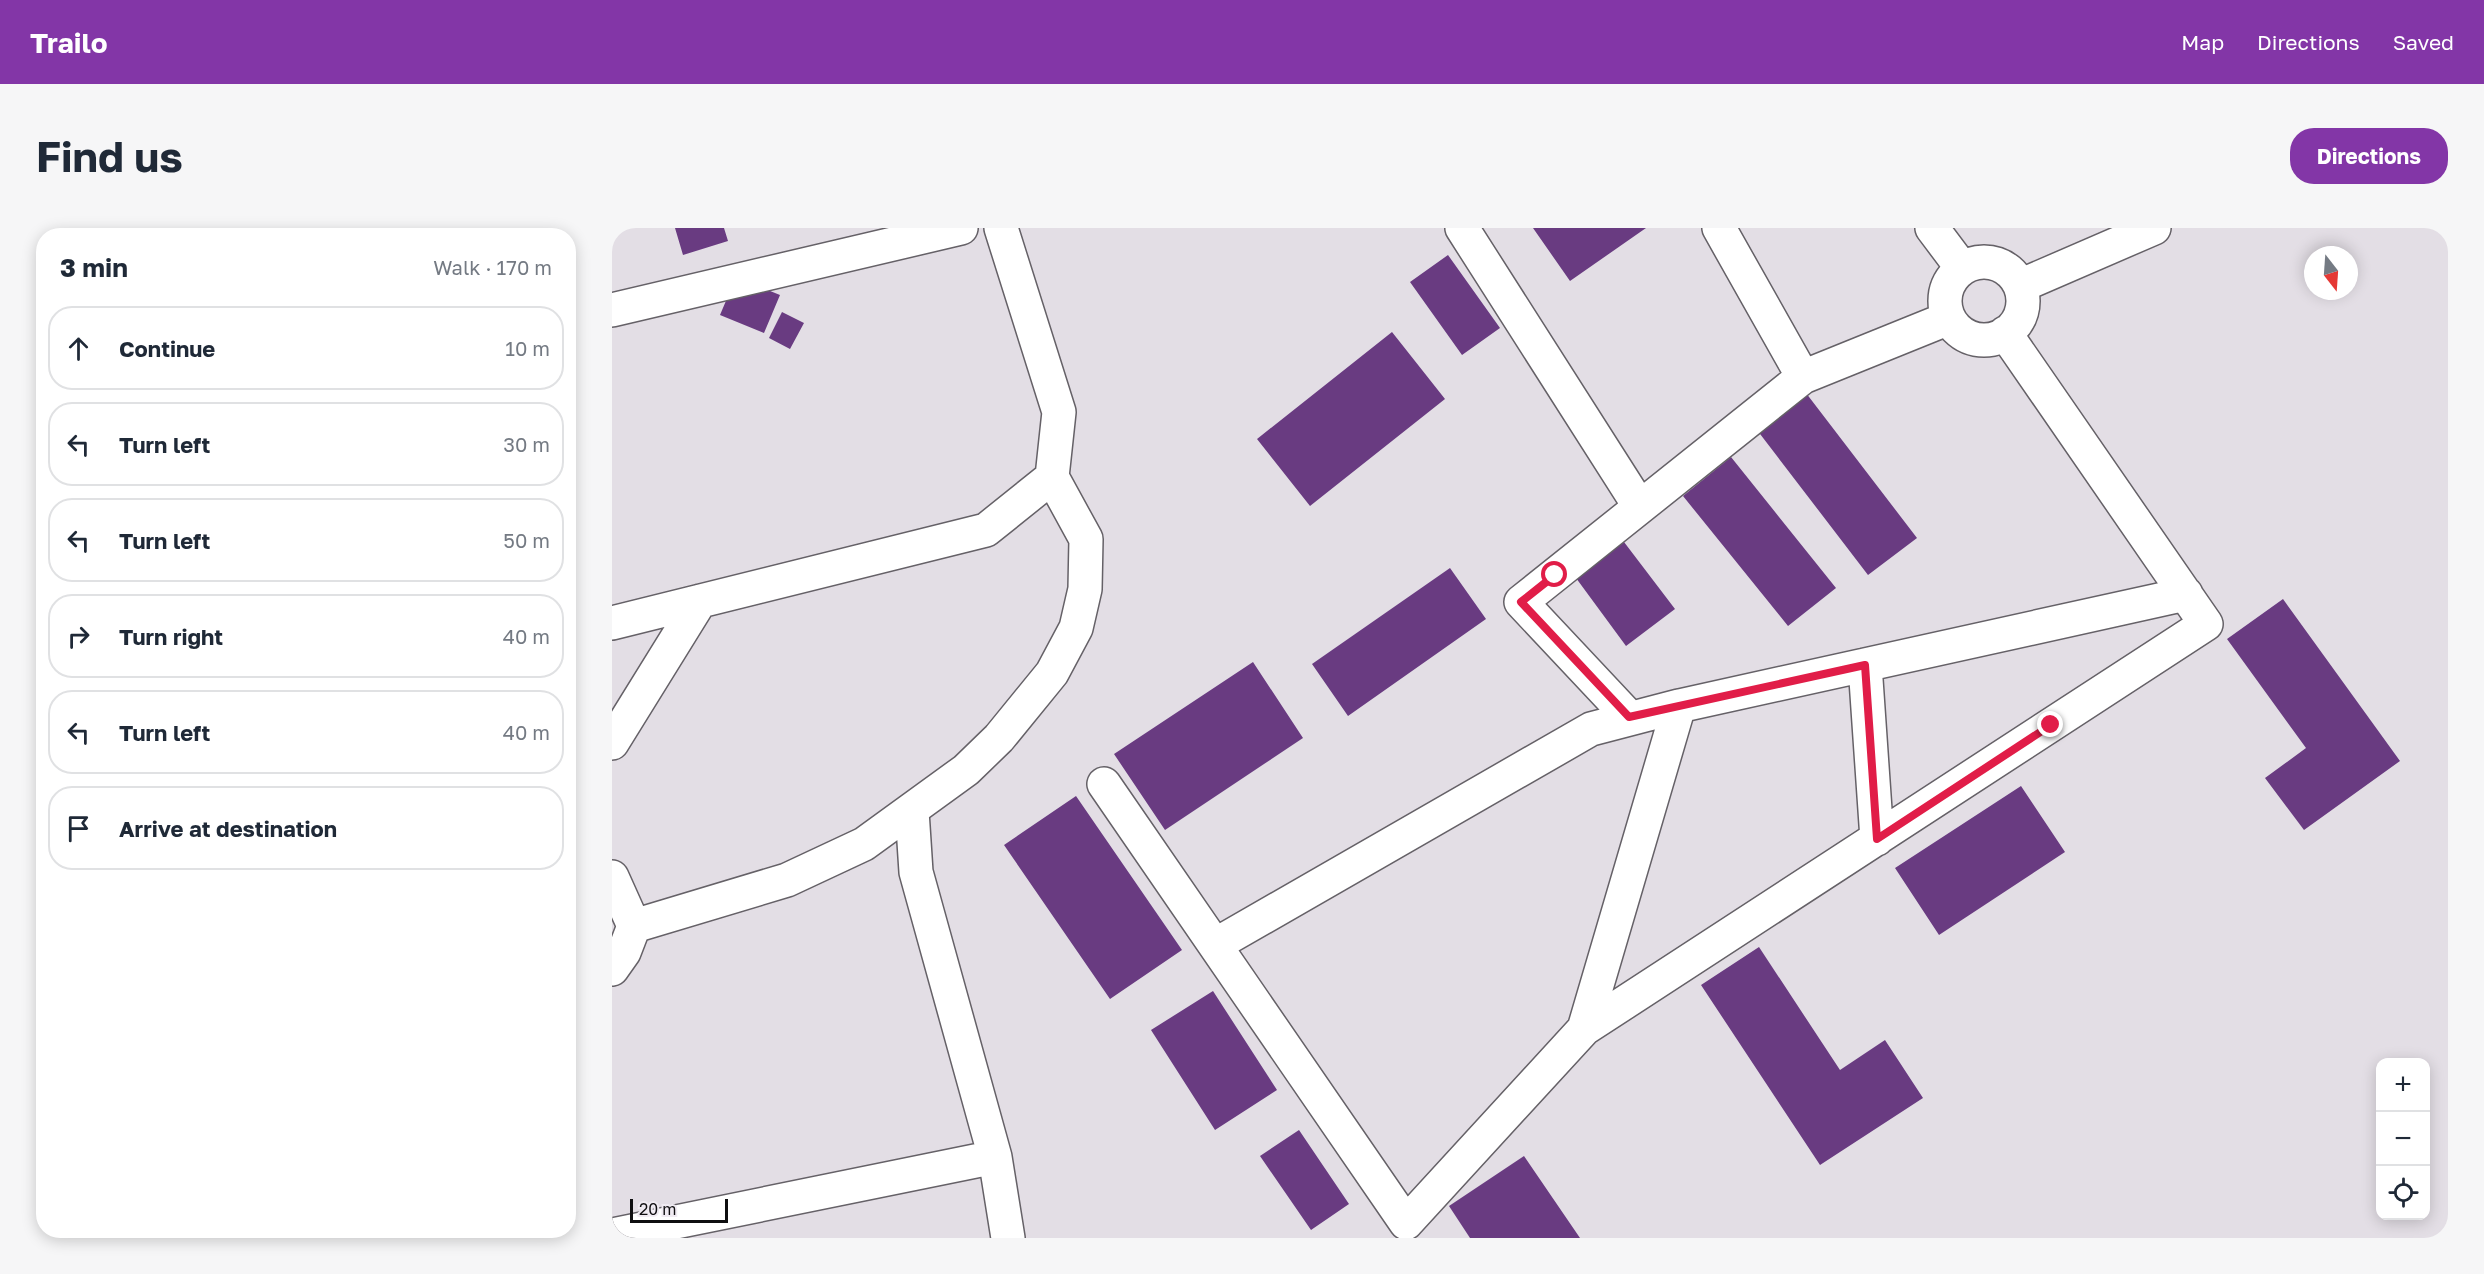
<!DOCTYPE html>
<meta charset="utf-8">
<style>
:root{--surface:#fff;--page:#f6f6f7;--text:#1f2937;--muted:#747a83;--line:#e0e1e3;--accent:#8336a7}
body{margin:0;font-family:"Golos Text",sans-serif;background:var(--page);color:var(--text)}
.controls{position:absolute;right:18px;bottom:18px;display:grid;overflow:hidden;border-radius:12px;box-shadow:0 3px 15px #0003}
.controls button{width:54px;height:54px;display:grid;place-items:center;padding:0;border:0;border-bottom:2px solid var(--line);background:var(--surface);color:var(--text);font:30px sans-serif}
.compass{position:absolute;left:1692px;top:18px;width:54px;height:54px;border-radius:50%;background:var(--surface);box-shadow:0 3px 15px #0003;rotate:163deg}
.scale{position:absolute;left:18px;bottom:15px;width:98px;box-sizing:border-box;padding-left:6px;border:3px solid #0f0e10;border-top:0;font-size:16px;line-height:21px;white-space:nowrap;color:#0f0e10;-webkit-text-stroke:4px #f0ebf2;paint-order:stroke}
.stop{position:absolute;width:18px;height:18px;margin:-14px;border:4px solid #e11d48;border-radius:50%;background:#fff}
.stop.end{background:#e11d48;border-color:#fff;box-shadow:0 2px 6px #0008}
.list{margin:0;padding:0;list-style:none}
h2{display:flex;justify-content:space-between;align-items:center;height:78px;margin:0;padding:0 24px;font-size:26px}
h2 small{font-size:20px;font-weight:400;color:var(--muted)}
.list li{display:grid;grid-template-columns:39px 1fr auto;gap:18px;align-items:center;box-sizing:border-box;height:84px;margin:0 12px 12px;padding:0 12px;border:2px solid var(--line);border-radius:24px}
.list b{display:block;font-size:22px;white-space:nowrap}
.list em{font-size:20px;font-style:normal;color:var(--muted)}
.icon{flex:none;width:33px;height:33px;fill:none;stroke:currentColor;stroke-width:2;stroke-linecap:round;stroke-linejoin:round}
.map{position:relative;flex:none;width:1836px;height:1010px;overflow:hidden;border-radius:24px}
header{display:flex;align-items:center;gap:36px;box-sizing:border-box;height:84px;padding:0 30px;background:var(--accent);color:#fff}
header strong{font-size:28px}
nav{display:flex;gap:33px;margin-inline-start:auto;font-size:21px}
.intro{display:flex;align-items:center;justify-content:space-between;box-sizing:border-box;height:144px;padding:0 36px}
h1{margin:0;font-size:42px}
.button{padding:15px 27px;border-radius:24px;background:var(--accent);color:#fff;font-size:21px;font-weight:700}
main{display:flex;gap:36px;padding:0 36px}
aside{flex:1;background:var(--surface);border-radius:24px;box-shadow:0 3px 15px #0003}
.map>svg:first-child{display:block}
.building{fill:#693b81}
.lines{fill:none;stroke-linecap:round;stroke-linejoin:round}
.minor-casing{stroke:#656167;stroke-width:36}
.minor{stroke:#fff;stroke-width:33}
.route{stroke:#e11d48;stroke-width:8}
</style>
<header>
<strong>Trailo</strong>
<nav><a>Map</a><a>Directions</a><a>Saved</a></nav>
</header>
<div class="intro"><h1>Find us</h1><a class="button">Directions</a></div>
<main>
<aside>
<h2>3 min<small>Walk · 170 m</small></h2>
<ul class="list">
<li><svg class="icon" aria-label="ahead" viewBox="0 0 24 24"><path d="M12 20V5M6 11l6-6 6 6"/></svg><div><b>Continue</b></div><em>10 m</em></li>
<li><svg class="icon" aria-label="left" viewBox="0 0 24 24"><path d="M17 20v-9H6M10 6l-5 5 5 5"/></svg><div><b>Turn left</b></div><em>30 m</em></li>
<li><svg class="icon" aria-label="left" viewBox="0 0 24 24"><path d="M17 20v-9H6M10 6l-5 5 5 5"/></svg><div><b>Turn left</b></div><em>50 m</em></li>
<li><svg class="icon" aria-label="right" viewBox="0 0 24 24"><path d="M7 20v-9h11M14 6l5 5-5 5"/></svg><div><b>Turn right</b></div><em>40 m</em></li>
<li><svg class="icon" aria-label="left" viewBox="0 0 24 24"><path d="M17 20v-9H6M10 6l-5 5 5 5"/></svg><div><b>Turn left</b></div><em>40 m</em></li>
<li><svg class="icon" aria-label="arrive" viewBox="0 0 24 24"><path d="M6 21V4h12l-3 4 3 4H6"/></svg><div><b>Arrive at destination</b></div></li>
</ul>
</aside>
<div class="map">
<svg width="1836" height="1010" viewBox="0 0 1836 1010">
<rect width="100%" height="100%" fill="#e3dee5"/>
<path class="building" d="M63,0H112L116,13L71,27Z
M921,0H1034L958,53Z
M836,27L888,100L850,127L798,54Z
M124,49L168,67L152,105L108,87Z
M170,84L192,95L178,121L157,110Z
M780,104L833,171L698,278L645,211Z
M1194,165L1305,310L1256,347L1145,202Z
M1119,229L1224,360L1176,398L1071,268Z
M1012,314L1063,381L1014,418L964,350Z
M838,340L874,391L736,488L700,436Z
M1671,371L1788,533L1692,602L1653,550L1694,520L1615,411Z
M641,434L691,510L553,602L502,526Z
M1409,558L1453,624L1327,707L1283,640Z
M464,568L570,722L498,771L392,617Z
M1147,719L1228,842L1273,812L1311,870L1208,937L1089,757Z
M601,763L665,862L603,902L539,802Z
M687,902L737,976L699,1002L648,928Z
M912,928L968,1010H858L837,978Z"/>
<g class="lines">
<defs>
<path id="minor" d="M850,0L1028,279
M1107,0L1191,149
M1320,0L1350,40
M1333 73a39 39 0 1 1 78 0a39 39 0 1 1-78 0Z
M1408,58L1542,0
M0,82L349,0
M0,395L374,302L440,249
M1253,437L1265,611
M1017,489L909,374L1191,149L1337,90
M0,515L88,373
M492,556L794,995L972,801L1594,396L1393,105
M300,583L304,644L383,929L396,1010
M0,649L22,698L12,724L0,741
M22,698L175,652L252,616L354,542L387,510L440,445L464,400L473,361L474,311L440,249L447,184L389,0
M603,717L979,501L1067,478L1574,366
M972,801L1067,478
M0,1007L383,929"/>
</defs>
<use href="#minor" class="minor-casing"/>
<use href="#minor" class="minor"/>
</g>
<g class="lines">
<path class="route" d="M943,347L909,374L1017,489L1253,437L1265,611L1439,497"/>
</g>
</svg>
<div class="controls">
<button>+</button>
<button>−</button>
<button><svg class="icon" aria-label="locate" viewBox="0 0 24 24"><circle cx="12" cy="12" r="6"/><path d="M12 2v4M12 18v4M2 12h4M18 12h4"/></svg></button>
</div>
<svg class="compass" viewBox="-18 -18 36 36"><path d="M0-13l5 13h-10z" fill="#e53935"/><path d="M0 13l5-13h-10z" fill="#747a83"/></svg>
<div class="scale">20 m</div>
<div class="stop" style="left:943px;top:347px"></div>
<div class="stop end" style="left:1439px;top:497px"></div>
</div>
</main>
